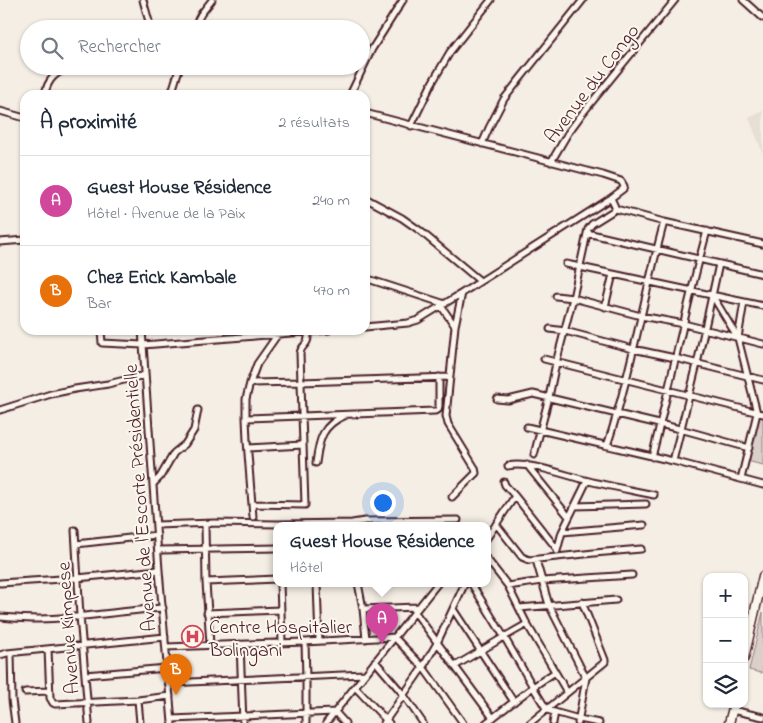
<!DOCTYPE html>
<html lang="fr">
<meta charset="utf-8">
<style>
:root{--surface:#fff;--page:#f2f2f3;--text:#1f2937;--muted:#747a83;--line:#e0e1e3;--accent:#ea580c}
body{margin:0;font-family:"Indie Flower",sans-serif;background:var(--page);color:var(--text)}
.controls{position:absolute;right:15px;bottom:15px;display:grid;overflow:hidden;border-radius:10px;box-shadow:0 1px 4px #0004}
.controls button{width:45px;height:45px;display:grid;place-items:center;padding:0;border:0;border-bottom:1px solid var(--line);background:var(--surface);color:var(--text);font:25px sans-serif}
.you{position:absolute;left:382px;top:502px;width:18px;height:18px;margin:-12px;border:4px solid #fff;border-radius:50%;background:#1a73e8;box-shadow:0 0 0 8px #1a73e833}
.badge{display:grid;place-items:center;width:32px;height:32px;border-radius:50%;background:var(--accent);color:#fff;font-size:16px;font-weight:700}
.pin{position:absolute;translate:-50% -41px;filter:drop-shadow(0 1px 2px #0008)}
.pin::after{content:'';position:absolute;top:26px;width:18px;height:15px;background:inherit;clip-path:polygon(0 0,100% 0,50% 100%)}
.popup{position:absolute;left:273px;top:522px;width:218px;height:65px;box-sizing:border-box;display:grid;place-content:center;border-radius:10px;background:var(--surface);filter:drop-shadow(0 1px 4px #0005);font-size:16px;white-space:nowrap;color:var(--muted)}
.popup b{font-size:19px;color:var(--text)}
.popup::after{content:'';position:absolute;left:50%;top:100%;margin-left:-10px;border:10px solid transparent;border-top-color:var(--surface)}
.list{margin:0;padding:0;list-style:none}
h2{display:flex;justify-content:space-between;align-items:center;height:65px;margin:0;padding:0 20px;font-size:21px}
h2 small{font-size:16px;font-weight:400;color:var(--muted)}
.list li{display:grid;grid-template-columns:32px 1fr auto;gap:15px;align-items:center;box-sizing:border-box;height:90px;padding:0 20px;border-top:1px solid var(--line)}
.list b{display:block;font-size:19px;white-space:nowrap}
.list p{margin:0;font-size:16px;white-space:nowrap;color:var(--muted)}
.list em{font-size:16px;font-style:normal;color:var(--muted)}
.icon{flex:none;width:28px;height:28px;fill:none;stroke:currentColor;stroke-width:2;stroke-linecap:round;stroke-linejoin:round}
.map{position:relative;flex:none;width:763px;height:723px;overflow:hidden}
.search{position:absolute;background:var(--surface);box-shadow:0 1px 4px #0004;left:20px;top:20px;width:350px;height:55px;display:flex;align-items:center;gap:12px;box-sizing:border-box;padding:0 18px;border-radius:28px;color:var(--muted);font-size:19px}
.panel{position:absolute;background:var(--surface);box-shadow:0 1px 4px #0004;left:20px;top:90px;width:350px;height:245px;border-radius:15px}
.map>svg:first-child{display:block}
.built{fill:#e7dfd6}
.green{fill:#dbd0c9;stroke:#92787a}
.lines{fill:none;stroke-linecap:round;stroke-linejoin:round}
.minor-casing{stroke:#4a1f2b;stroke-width:9}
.primary-casing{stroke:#4a1f2b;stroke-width:11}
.minor{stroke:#fbf7ec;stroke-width:5}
.primary{stroke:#fbf7ec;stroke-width:8}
.labels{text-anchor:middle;stroke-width:4;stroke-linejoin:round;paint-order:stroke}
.street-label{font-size:20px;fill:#4a1f2b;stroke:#fbf7ec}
.poi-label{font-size:20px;fill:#4a1f2b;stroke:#fbf7ec;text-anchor:start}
</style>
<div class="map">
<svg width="763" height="723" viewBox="0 0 763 723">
<rect width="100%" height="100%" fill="#f4eee4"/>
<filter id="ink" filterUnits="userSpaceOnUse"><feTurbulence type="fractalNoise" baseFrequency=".02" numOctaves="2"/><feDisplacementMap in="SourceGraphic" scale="10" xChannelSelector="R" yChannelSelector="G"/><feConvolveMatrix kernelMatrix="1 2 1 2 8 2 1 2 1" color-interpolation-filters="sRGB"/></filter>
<g filter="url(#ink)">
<path class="built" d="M763,111V154L749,118Z"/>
<path class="green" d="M759,415L763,417V465L747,461Z
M763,612V672L761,673L749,670Z"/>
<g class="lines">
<defs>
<path id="minor" d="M143,0L151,29
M743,0L763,18
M193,29L201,14L212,0
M45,95C47,79 56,73 70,66
M171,95L180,66
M350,95L372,49L403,0
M0,111L25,118
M365,113L603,175L621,181L624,186L623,189L611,198L462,293L418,320L408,323L365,327
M411,126L432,83L450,52L491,0
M482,144L489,128L504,99L583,0
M551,162L568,133L582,114L675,0
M365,198L402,218L419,230L480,281
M616,209L664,222L763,244
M587,233L763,274
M0,242L25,240
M566,264L763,306
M365,278L445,304
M712,295L738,338L757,413L741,479
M556,296L573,298L641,316L684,324L763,344
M441,306L455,326
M605,307L613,274
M550,329L565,331L633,349L675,358L763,380
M101,330L102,343L143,345L329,330
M142,330L159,570L172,723
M738,338L744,302
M544,359L763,414
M250,383L301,382L450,377
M497,399L508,400L533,394L680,429L749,448
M0,410L51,394L75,389L108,384L145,375
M246,418L435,411L438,410L439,406V377
M527,427L673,461L763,485
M607,446C631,373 644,296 664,222
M248,448L303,445
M534,455L549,397L556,363L573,298L588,229L592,224L616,209L611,198
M652,457C671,382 686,306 707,231
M673,461L697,364L719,264
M316,463C319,439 322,425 346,415
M527,465L569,517
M508,466C527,461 565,475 585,480C608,486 631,490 654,495
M504,482L505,485L515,496L557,549
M153,484L160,477L174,453L185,444L194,430L198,410
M452,497L476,473L475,468L448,424L446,416L455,326L462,293
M252,504L305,505L300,353C302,343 309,347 308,333L305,330
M575,506L646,504
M253,517L247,441L246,418V399L250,383L257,364L278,334
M205,524L206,582L210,645
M496,524L522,557L529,560L594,553L641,549
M156,525L214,523L278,524L352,523L365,521L458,520
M75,530L80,616L89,723
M562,532L644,525
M487,538L515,496
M76,544L157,535
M158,550L277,548
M557,551L562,532L587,481
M487,559L508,586L527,624L567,692
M536,560L549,605L586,678L578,723
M206,582L277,579
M0,583L77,578L159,570
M280,583L282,642
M317,583L319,641
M358,583L363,609L366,639
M471,583L506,640L533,687L547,710L579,719L599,723
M508,586L542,581L632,575
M519,608L616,600
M363,609L418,607
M453,609L514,702
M414,611L493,718
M207,613L281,610
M0,617C13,618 26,619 39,619C80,618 121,611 163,608
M305,642L306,677V723
M240,644L243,723
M166,647L305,642L394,637L423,667L463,723
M48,649L50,698L53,703L55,704L138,700L170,696
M11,653L12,700L15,723
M0,655L7,653L165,637
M375,661L403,694L423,723
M455,666L504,637L527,624
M85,675L167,668
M168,683L365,674
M355,687L389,723
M25,692L50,691
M138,700L140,723
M732,710L763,717
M172,719L335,712L345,723
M326,723L438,583
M384,723L423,667L437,643L465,583
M486,723L533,687L555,672
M530,723L605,662V660L582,602
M553,723L555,712"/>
<path id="primary" d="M744,658L763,576
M729,723L734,704"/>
</defs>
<use href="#minor" class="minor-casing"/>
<use href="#primary" class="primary-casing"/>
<use href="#minor" class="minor"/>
<use href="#primary" class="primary"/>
</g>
</g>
<defs>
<symbol id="hospital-ring" viewBox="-11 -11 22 22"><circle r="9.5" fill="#fbf7ec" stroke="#d1495b" stroke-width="1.5"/><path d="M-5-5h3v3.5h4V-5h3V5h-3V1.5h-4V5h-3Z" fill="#d1495b"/></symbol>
</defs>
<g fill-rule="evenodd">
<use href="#hospital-ring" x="180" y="624" width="25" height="25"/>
</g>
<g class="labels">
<g class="street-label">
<text transform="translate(591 83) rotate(-53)" y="7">Avenue du Congo</text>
<text transform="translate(139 498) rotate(-94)" y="7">Avenue de l'Escorte Présidentielle</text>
<text transform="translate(67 628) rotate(-94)" y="7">Avenue Kimpese</text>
</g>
<g class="poi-label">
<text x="209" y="633">Centre Hospitalier<tspan x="209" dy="23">Bolingani</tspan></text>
</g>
</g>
</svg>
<div class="controls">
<button>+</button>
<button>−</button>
<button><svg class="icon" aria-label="layers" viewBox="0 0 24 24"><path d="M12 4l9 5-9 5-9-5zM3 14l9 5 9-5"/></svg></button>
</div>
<div class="you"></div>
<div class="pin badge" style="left:382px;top:644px;background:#d1479c">A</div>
<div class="popup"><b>Guest House Résidence</b>Hôtel</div>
<div class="pin badge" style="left:176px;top:695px;background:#e8710a">B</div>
<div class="search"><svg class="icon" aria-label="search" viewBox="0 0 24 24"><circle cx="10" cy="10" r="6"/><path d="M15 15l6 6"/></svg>Rechercher</div>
<section class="panel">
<h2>À proximité<small>2 résultats</small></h2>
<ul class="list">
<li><span class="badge" style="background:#d1479c">A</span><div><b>Guest House Résidence</b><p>Hôtel · Avenue de la Paix</p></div><em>240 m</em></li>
<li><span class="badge" style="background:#e8710a">B</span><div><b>Chez Erick Kambale</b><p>Bar</p></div><em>470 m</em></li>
</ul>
</section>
</div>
